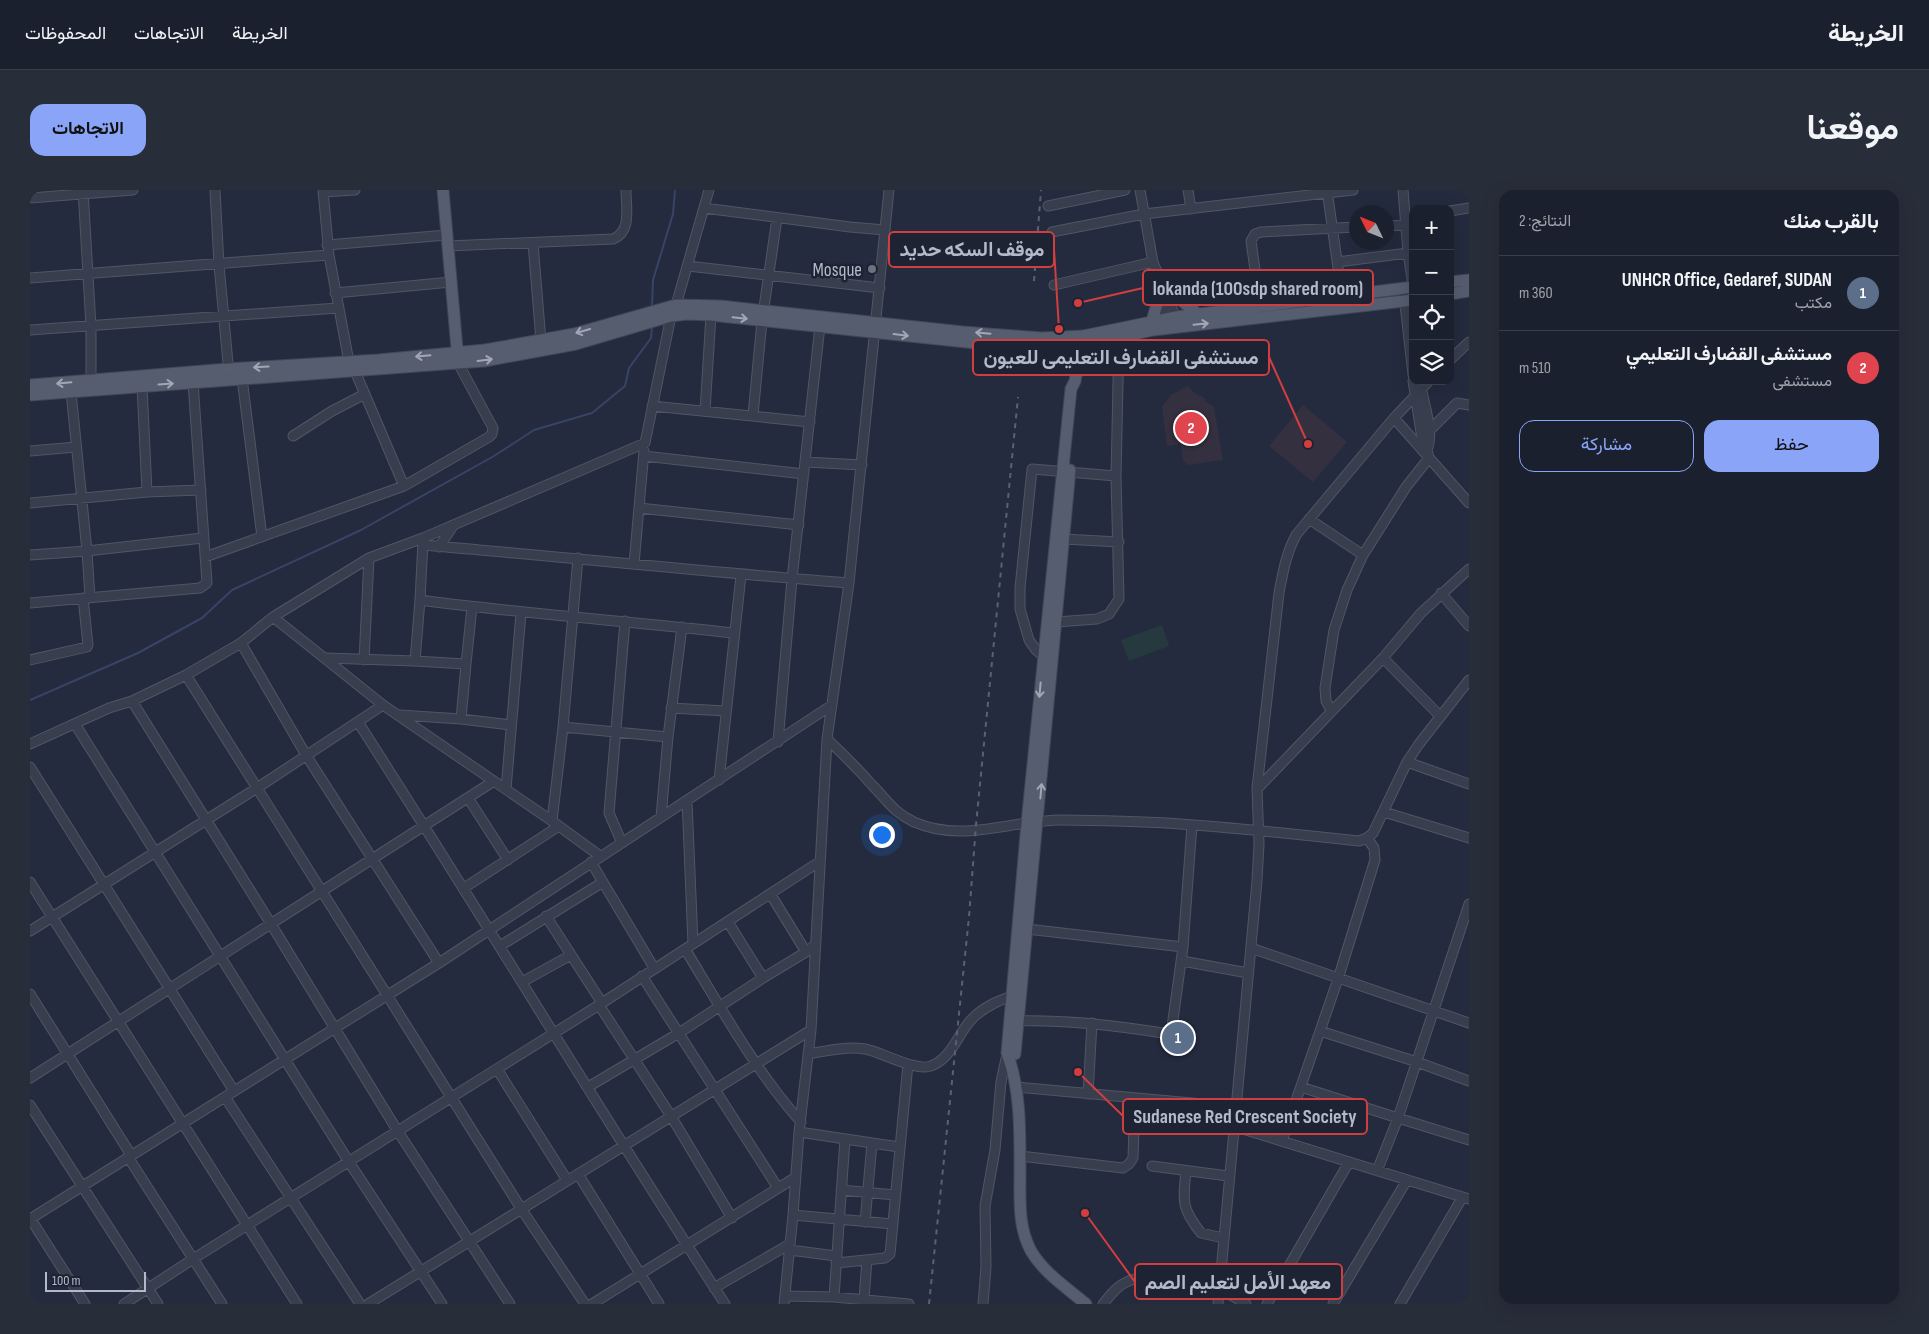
<!DOCTYPE html>
<html lang="ar">
<meta charset="utf-8">
<style>
:root{--surface:#1b202e;--page:#282d3a;--text:#f1f3f6;--muted:#a0a3aa;--line:#393e4a;--accent:#8aa5f8}
body{margin:0;font-family:"Sofia Sans Condensed",Vazirmatn,sans-serif;background:var(--page);color:var(--text);direction:rtl}
.controls{position:absolute;right:15px;top:15px;display:grid;overflow:hidden;border-radius:10px;box-shadow:0 5px 20px #0002}
.controls button{width:45px;height:45px;display:grid;place-items:center;padding:0;border:0;border-bottom:1px solid var(--line);background:var(--surface);color:var(--text);font:25px sans-serif}
.compass{position:absolute;left:1319px;top:15px;width:45px;height:45px;border-radius:50%;background:var(--surface);box-shadow:0 5px 20px #0002;rotate:313deg}
.scale{position:absolute;left:15px;bottom:12px;width:101px;box-sizing:border-box;padding-left:5px;border:2px solid #b4b9c9;border-top:0;font-size:14px;line-height:18px;white-space:nowrap;color:#b4b9c9;-webkit-text-stroke:4px #1d2333;paint-order:stroke}
.you{position:absolute;left:851px;top:644px;width:18px;height:18px;margin:-12px;border:4px solid #fff;border-radius:50%;background:#1a73e8;box-shadow:0 0 0 8px #1a73e833}
.badge{display:grid;place-items:center;width:32px;height:32px;border-radius:50%;background:var(--accent);color:#fff;font-size:16px;font-weight:700}
.pin{position:absolute;translate:-50% -50%;border:2px solid #fff;box-shadow:0 1px 5px #0006}
.list{margin:0;padding:0;list-style:none}
h2{display:flex;justify-content:space-between;align-items:center;height:65px;margin:0;padding:0 20px;font-size:21px}
h2 small{font-size:16px;font-weight:400;color:var(--muted)}
.list li{display:grid;grid-template-columns:32px 1fr auto;gap:15px;align-items:center;box-sizing:border-box;height:75px;padding:0 20px;border-top:1px solid var(--line)}
.list b{display:block;font-size:19px;white-space:nowrap}
.list p{margin:0;font-size:16px;white-space:nowrap;color:var(--muted)}
.list em{font-size:16px;font-style:normal;color:var(--muted)}
.actions{display:flex;gap:10px;padding:15px 20px}
.actions a{flex:1;padding:11px 0;border:1px solid var(--accent);border-radius:15px;text-align:center;font-size:18px;color:var(--accent)}
.actions .main{background:var(--accent);color:#111}
.icon{flex:none;width:28px;height:28px;fill:none;stroke:currentColor;stroke-width:2;stroke-linecap:round;stroke-linejoin:round}
.map{position:relative;flex:none;width:1439px;height:1114px;overflow:hidden;direction:ltr;border-radius:15px}
header{display:flex;align-items:center;gap:30px;box-sizing:border-box;height:70px;padding:0 25px;background:var(--surface);border-bottom:1px solid var(--line)}
header strong{font-size:24px}
nav{display:flex;gap:28px;margin-inline-start:auto;font-size:18px}
.intro{display:flex;align-items:center;justify-content:space-between;box-sizing:border-box;height:120px;padding:0 30px}
h1{margin:0;font-size:35px}
.button{padding:12px 22px;border-radius:15px;background:var(--accent);color:#111;font-size:18px;font-weight:700}
main{display:flex;gap:30px;padding:0 30px}
aside{flex:1;background:var(--surface);border-radius:15px;box-shadow:0 5px 20px #0002}
.map>svg:first-child{display:block}
.medical{fill:#34303f}
.green{fill:#26393f}
.lines{fill:none;stroke-linecap:round;stroke-linejoin:round}
.stream{stroke:#384465;stroke-width:2}
.minor-casing{stroke:#505666;stroke-width:11}
.major-casing{stroke:#414757;stroke-width:13}
.minor{stroke:#383e4e;stroke-width:9}
.major{stroke:#565d6e;stroke-width:11}
.rail{stroke:#5a6175;stroke-width:2;stroke-dasharray:5 5;stroke-linecap:butt}
.oneway{stroke:#a1a7b7}
.worship-dot{fill:#6b7280;stroke:#1d2333;stroke-width:2}
.labels{text-anchor:middle;stroke-width:5;stroke-linejoin:round;paint-order:stroke}
.poi-label{font-size:19px;fill:#b4b9c9;stroke:#1d2333;text-anchor:end}
.leader{fill:none;stroke:#d13e40;stroke-width:2}
.callout-dot{fill:#d13e40;stroke:#1d2333;stroke-width:2}
.callout{fill:#1d2333;stroke:#d13e40;stroke-width:2}
.callout-label{font-size:20px;text-anchor:middle;font-weight:bold;fill:#b4b9c9}
</style>
<header>
<strong>الخريطة</strong>
<nav><a>الخريطة</a><a>الاتجاهات</a><a>المحفوظات</a></nav>
</header>
<div class="intro"><h1>موقعنا</h1><a class="button">الاتجاهات</a></div>
<main>
<aside>
<h2>بالقرب منك<small>النتائج: 2</small></h2>
<ul class="list">
<li><span class="badge" style="background:#5c6f8a">1</span><div><b>UNHCR Office, Gedaref, SUDAN</b><p>مكتب</p></div><em>360 m</em></li>
<li><span class="badge" style="background:#e0444e">2</span><div><b>مستشفى القضارف التعليمي</b><p>مستشفى</p></div><em>510 m</em></li>
</ul>
<div class="actions"><a class="main">حفظ</a><a>مشاركة</a></div>
</aside>
<div class="map">
<svg width="1439" height="1114" viewBox="0 0 1439 1114">
<rect width="100%" height="100%" fill="#242b3e"/>
<path class="medical" d="M1158,196L1163,202L1175,208V211L1184,217L1193,270L1158,275L1153,270L1151,254L1137,256L1132,217L1141,205Z
M1273,215L1317,252L1283,292L1239,256Z"/>
<path class="green" d="M1132,435L1139,456L1099,471L1091,450Z"/>
<g class="lines">
<path class="stream" d="M622,117L623,90L643,24L645,0
M0,510L108,463L172,428L202,400L331,340L464,266L504,240L562,223L595,196L599,178L621,148L622,137"/>
<defs>
<path id="minor" d="M53,0L61,136V190
M185,0L189,75L199,184
M293,0L299,65L319,172
M1110,0L1123,72L1147,131
M1158,0L1161,19
M1297,0L1312,106
M1373,0L1378,63L1383,95
M293,2L325,0
M0,8L103,0
M1018,16L1095,0
M674,18L820,37L855,40
M1420,21L1439,18
M1356,36L1376,35
M1022,42L1114,24L1323,0
M503,53L511,151
M297,55L417,45
M418,56L583,49C602,42 596,17 596,0
M1307,72L1378,63
M658,76L850,98
M0,88L299,65
M1024,95L1123,72
M305,103L421,92
M1133,105L1136,135
M1374,106L1383,185
M646,115L679,0
M1231,123L1221,51L1225,44L1231,42L1326,37
M0,140L308,118
M1420,170L1439,152
M325,181L374,296
M212,188L232,347
M1391,194C1393,215 1405,240 1397,260
M112,196L117,302L171,300
M41,202L57,361L60,408
M622,216L780,232
M675,221L681,125
M723,225L732,131L747,28
M1364,228L1439,313
M1399,241L1427,213L1439,215
M263,246L302,221L335,204
M0,261L46,257
M614,266L774,284
M776,272L832,275
M0,313L117,302
M609,318L769,335
M1279,329L1333,365
M1033,349L1089,352
M393,355C535,367 677,382 819,393
M409,357L423,336
M0,365L57,361L173,348
M175,367L374,296L459,247L462,244L463,238L428,173
M604,374L614,261
M1411,403L1439,436
M390,410C494,424 599,431 703,443
M0,413L170,398L177,393L163,192
M243,427L339,368L393,348L615,253L641,126
M1026,432L1067,429L1079,424L1089,409L1086,286L1089,147
M211,453L276,565L409,773
M296,468L385,471L390,410L393,351
M1353,468L1410,526
M1017,469L1006,460L999,450L990,419V398L1002,279L1086,286
M0,470L57,457L58,455L53,408
M334,470L339,368
M385,471L436,474L442,417
M156,485L492,1020L555,1114
M102,511L241,734L367,940L480,1114
M641,518L696,521
M1301,520L1296,511L1295,498L1304,440L1317,400L1333,365L1376,297L1399,268L1397,260L1393,255L1383,191
M370,525L431,529L481,535
M431,529L436,474
M328,532C452,725 570,922 695,1114
M45,534L319,972L412,1114
M533,537L638,547
M797,549C813,564 828,579 842,595C858,611 863,622 884,632C934,654 983,629 1034,630C1077,631 1120,631 1163,635C1218,639 1274,645 1329,651L1337,648L1343,643L1377,572L1389,554L1439,490
M748,552L762,389L790,136
M0,554L79,518L102,511L156,485L211,453L243,427L353,515L522,631L570,666
M1377,572L1439,594
M0,577L204,901
M689,590L711,385
M1228,598L1353,468L1391,423L1439,379
M476,599L491,423
M438,608L478,670
M657,610L663,754
M1354,622L1439,648
M631,627L638,547L652,437
M522,631L533,537L548,368
M592,653L579,623L595,431
M561,672L624,778
M0,692L267,1114
M434,698L529,636
M741,705L776,762
M516,726L572,813
M698,732L733,788
M997,739L1153,757
M0,741L227,598L353,515
M470,756L573,692
M1221,758L1439,833
M655,759C690,816 726,882 771,932
M1152,771L1218,783
M612,786L748,998
M492,792L541,765
M0,804L101,965
M569,815L641,926L702,1028
M982,831C1033,829 1083,835 1133,843L1139,842L1142,837L1153,757L1162,635
M1290,841L1387,872L1439,891
M778,864C796,861 817,856 835,859C852,862 886,882 901,876C921,869 928,844 941,830C954,816 970,810 988,804
M467,879L537,990
M0,888L464,591
M558,897L649,843L733,788L776,762L785,755
M986,897L1206,917
M1271,897L1368,928L1439,950
M1058,904L1062,833
M195,907L330,1114
M0,915L128,1114
M1203,936L1439,1009
M769,942L869,957
M1252,951L1308,789L1345,670L1344,658L1337,648
M990,966L1093,978L1099,974L1103,968L1105,908
M98,967L192,1114
M1122,976L1198,986
M1156,981C1153,1011 1151,1018 1171,1043L1193,1048
M1347,981L1368,928L1439,714
M548,984L629,1114
M811,1000L865,1005
M763,1025L863,1034
M0,1028L55,1114
M0,1029L409,773L802,515
M835,1032L842,953
M760,1060L806,1066
M806,1073L855,1068L860,1064L878,874
M684,1098L760,1054
M755,1106L804,1107L879,1114
M804,1107L815,949
M834,1109L837,1070
M94,1114L163,1069L569,815L789,672
M338,1114L781,840
M562,1114L766,987
M754,1114L763,1025L769,942L781,840L797,549L819,393L859,0
M953,1114L956,1077L955,1016L965,960L971,892L977,864
M1073,1114C1083,1102 1089,1093 1105,1089L1189,1098L1216,1114
M1188,1114L1227,691L1229,654L1227,598L1249,403C1253,382 1256,364 1266,345L1364,228L1399,191
M1237,1114L1319,972
M1303,1114L1377,990
M1370,1114L1432,1008"/>
<path id="major" d="M413,0L428,170
M1420,92L1439,90
M1130,93L1169,125
M1420,104L1439,101
M1122,131L1132,97
M1053,148L1045,191L1041,199L997,633L977,863C991,900 990,943 990,983C990,1010 988,1037 1001,1061C1014,1083 1037,1098 1056,1114
M0,195L198,179L348,170L455,160L544,144L646,115L690,116L933,142L1012,148L1053,146L1146,127L1383,97
M0,205L454,171L546,154L641,126L657,124L681,125L984,157L1016,158L1052,155L1123,140L1383,110
M985,864L1040,280"/>
</defs>
<use href="#minor" class="minor-casing"/>
<use href="#major" class="major-casing"/>
<use href="#minor" class="minor"/>
<use href="#major" class="major"/>
<path class="rail" d="M1004,91L1011,0
M899,1114L939,727L946,635L988,207"/>
</g>
<defs><path id="oneway-shaft" d="M-6 0H5M1.5-3L5.5 0L1.5 3" fill="none" stroke-width="1.6" stroke-linecap="round" stroke-linejoin="round" transform="scale(1.25)"/></defs>
<g class="oneway">
<use href="#oneway-shaft" transform="translate(710 128) rotate(6)"/>
<use href="#oneway-shaft" transform="translate(1171 134) rotate(-6)"/>
<use href="#oneway-shaft" transform="translate(553 141) rotate(164)"/>
<use href="#oneway-shaft" transform="translate(953 143) rotate(-175)"/>
<use href="#oneway-shaft" transform="translate(871 145) rotate(7)"/>
<use href="#oneway-shaft" transform="translate(393 166) rotate(175)"/>
<use href="#oneway-shaft" transform="translate(455 170) rotate(-7)"/>
<use href="#oneway-shaft" transform="translate(231 177) rotate(177)"/>
<use href="#oneway-shaft" transform="translate(34 193) rotate(175)"/>
<use href="#oneway-shaft" transform="translate(136 194) rotate(-4)"/>
<use href="#oneway-shaft" transform="translate(1010 500) rotate(95)"/>
<use href="#oneway-shaft" transform="translate(1011 601) rotate(-85)"/>
</g>
<circle class="worship-dot" cx="842" cy="79" r="5"/>
<g class="labels">
<g class="poi-label">
<text x="832" y="86">Mosque</text>
</g>
</g>
<path class="leader" d="M1029 139L1024 59M1048 113L1113 98M1278 254L1239 167M1048 882L1093 926M1055 1023L1105 1092"/>
<g class="callout-dot">
<circle cx="1029" cy="139" r="5"/>
<circle cx="1048" cy="113" r="5"/>
<circle cx="1278" cy="254" r="5"/>
<circle cx="1048" cy="882" r="5"/>
<circle cx="1055" cy="1023" r="5"/>
</g>
<g class="callout">
<rect x="859" y="42" width="165" height="35" rx="5"/>
<rect x="1113" y="80" width="230" height="35" rx="5"/>
<rect x="943" y="150" width="296" height="35" rx="5"/>
<rect x="1093" y="909" width="244" height="35" rx="5"/>
<rect x="1105" y="1074" width="207" height="35" rx="5"/>
</g>
<g class="callout-label">
<text x="942" y="66">موقف السكه حديد</text>
<text x="1228" y="105">lokanda (100sdp shared room)</text>
<text x="1091" y="174">مستشفى القضارف التعليمى للعيون</text>
<text x="1215" y="933">Sudanese Red Crescent Society</text>
<text x="1208" y="1099">معهد الأمل لتعليم الصم</text>
</g>
</svg>
<div class="controls">
<button>+</button>
<button>−</button>
<button><svg class="icon" aria-label="locate" viewBox="0 0 24 24"><circle cx="12" cy="12" r="6"/><path d="M12 2v4M12 18v4M2 12h4M18 12h4"/></svg></button>
<button><svg class="icon" aria-label="layers" viewBox="0 0 24 24"><path d="M12 4l9 5-9 5-9-5zM3 14l9 5 9-5"/></svg></button>
</div>
<svg class="compass" viewBox="-18 -18 36 36"><path d="M0-13l5 13h-10z" fill="#e53935"/><path d="M0 13l5-13h-10z" fill="#a0a3aa"/></svg>
<div class="scale">100 m</div>
<div class="you"></div>
<div class="pin badge" style="left:1148px;top:848px;background:#5c6f8a">1</div>
<div class="pin badge" style="left:1161px;top:238px;background:#e0444e">2</div>
</div>
</main>
